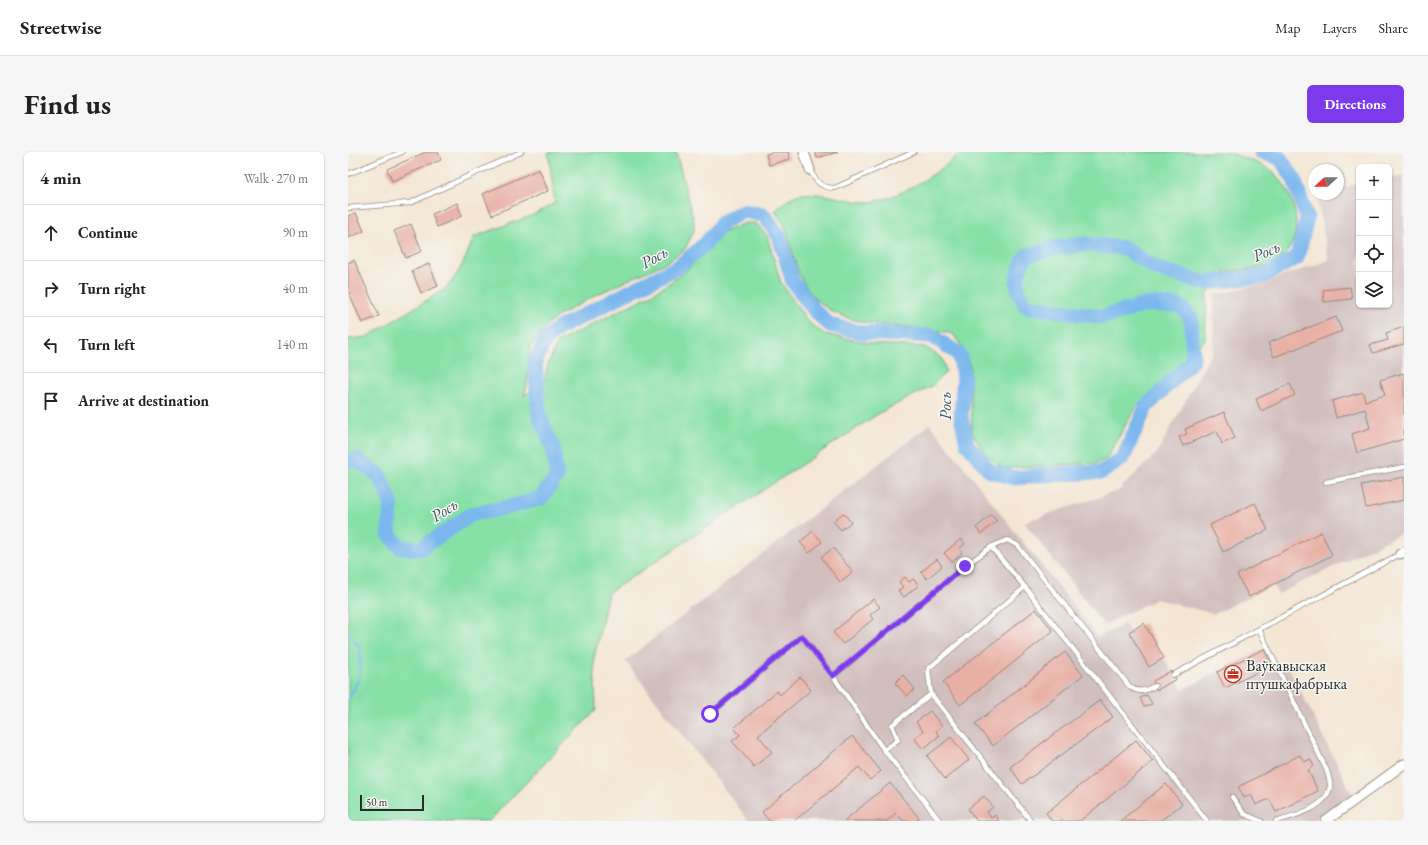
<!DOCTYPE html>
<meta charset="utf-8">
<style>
:root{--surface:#fff;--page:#f6f6f6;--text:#222;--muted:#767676;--line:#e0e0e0;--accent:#7c3aed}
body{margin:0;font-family:"EB Garamond",serif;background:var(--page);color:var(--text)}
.controls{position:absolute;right:12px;top:12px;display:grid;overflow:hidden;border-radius:6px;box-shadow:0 1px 3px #0004}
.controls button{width:36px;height:36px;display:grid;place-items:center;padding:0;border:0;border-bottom:1px solid var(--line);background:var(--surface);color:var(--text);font:20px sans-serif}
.compass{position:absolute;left:960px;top:12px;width:36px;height:36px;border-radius:50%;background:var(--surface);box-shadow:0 1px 3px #0004;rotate:249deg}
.scale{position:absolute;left:12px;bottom:10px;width:64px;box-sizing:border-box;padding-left:4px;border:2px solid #2b2b2b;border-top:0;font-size:11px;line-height:14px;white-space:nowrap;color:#2b2b2b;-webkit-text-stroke:3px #f6f6f2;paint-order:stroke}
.stop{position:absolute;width:12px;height:12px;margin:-9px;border:3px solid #7c3aed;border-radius:50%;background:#fff}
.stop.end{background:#7c3aed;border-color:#fff;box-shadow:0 1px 4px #0008}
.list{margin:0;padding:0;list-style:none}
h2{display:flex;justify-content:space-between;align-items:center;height:52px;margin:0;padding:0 16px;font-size:17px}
h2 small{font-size:13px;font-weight:400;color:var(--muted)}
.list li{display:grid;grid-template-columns:26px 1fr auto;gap:12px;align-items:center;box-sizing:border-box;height:56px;padding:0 16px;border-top:1px solid var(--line)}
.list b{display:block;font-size:15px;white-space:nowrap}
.list em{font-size:13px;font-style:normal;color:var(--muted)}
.icon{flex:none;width:22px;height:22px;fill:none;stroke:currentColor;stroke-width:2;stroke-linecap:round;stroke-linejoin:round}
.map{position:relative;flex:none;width:1056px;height:669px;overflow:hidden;border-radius:6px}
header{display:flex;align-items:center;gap:24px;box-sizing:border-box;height:56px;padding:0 20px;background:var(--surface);border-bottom:1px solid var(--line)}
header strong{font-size:19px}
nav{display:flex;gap:22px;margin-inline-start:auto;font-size:14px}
.intro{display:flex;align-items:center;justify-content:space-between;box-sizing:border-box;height:96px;padding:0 24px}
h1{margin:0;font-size:28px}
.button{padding:10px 18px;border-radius:6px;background:var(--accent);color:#fff;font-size:14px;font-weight:700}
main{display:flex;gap:24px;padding:0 24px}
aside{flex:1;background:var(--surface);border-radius:6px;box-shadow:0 1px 3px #0004}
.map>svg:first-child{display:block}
.industrial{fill:#d1bfbe}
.green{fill:#87e1a7;stroke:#598669}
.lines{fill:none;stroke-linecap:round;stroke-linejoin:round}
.stream{stroke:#7cb7ee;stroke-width:2.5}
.river{stroke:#7cb7ee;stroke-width:15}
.building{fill:#e9b1a6}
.service-casing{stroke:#90887f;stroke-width:6}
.minor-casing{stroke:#90887f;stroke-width:11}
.service{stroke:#fff;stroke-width:4.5}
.minor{stroke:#fff;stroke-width:9}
.route{stroke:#7c3aed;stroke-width:5}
.labels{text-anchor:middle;stroke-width:3;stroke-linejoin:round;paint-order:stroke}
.poi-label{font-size:16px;fill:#2b2b2b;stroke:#f6f6f2;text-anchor:start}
.water-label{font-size:17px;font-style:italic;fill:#435566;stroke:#f6f6f2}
</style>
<header>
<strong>Streetwise</strong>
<nav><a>Map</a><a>Layers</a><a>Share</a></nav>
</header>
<div class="intro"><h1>Find us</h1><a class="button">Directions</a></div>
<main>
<aside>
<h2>4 min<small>Walk · 270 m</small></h2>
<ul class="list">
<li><svg class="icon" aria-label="ahead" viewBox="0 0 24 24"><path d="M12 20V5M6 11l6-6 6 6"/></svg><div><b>Continue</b></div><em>90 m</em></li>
<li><svg class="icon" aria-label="right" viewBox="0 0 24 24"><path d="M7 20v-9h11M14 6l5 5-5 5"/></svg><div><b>Turn right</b></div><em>40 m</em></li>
<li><svg class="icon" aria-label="left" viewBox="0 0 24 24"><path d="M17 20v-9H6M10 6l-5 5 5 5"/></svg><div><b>Turn left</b></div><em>140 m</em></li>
<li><svg class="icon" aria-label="arrive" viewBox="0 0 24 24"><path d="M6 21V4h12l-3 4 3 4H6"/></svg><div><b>Arrive at destination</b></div></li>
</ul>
</aside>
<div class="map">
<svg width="1056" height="669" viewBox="0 0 1056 669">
<rect width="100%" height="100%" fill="#f6f6f2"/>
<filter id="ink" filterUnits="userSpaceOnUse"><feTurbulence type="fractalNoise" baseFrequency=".025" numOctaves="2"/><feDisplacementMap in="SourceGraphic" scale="8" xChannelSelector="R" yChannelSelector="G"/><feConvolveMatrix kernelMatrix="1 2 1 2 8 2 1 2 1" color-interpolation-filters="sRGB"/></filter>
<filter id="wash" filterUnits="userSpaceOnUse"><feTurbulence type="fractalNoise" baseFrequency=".012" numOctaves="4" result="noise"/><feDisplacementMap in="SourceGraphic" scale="16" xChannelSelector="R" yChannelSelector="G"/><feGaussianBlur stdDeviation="0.9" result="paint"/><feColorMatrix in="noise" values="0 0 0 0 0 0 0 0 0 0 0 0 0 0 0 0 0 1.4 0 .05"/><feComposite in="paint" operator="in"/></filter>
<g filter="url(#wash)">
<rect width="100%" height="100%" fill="#f4e6d3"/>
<path class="industrial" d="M1056,24V380L930,442L925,433L866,462L808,447L756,473L676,370L770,339L809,301L865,198L866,143L909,133L981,108L968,42H990V36L1011,32V153H1041V26Z
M582,272L750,485L777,472L781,480L796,471L834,538L916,497L926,518L939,512L1004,642L965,669H401L277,509Z"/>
<path class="green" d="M200,0H328L346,71V79L337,97L319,110L252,141L210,164L196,176L182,195L179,233L176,244L197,228L199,215L210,190L304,142L335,122L378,79L397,71H408L419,84L433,131L461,171L476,182L525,192L577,195L594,206L598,220L584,234L533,260L260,441L246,506L248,558L141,669H0V187L19,185L94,139C111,125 118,105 126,85L185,63L207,51Z
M613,0H879C892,5 908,9 919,16C950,35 963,94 923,112C907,119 889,118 872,120L859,143L857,188L788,255L758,307L750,311L655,316L639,304L624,281L622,215L616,198L605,182C559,169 493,183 461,139C447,121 445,98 438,77C435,70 430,64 427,59C432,54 438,49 444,45C463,35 497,50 519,50C547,50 594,19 613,0Z"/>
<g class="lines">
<path class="stream" d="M0,481L12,495V525L0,548"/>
<path class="river" d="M0,309L8,307L31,323L43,350L41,382L52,395L72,397L124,362L162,355L193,346L209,324L205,296L191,263L187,210L197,188L211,176L330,115L357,92L374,71L395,59L416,63L431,84L445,130L466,158L482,173L515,181L584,184L611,202L616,226L613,264L619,292L642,319L668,326L690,323L754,320L775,306L798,255L845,208L843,166L832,154L802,152L754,165L678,154C666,133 666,126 678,104L702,97L735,92L776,96L809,117L858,131L915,124L949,106L959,66L946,27L932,6L913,0"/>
</g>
<g id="blocks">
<path class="building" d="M78,0H90L93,8L44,29L39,17Z
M425,0H440L442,7L421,13L418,2Z
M467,0H490L469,6Z
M191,17L200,39L144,63L135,42Z
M109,51L114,64L89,75L84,62Z
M8,61L16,79L0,86V64Z
M63,72L74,99L58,106L46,79Z
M6,108L31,164L14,171L0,138V111Z
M81,112L90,134L73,141L64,119Z
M1002,135L1004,147L976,150L975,138Z
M988,165L994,179L926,205L920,191Z
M1056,175V192L1025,201L1022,193L1040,188L1038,181Z
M1056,221V287L1009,301L1004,282L1022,276L1017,257L988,266L984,249L1015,240L1017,249L1037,243L1032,228Z
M942,232L947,243L913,259L908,247Z
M876,260L887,286L874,292L869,279L835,294L831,285L839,282L837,277Z
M1056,325V348L1018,356L1013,333Z
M907,351L920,378L875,400L862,373Z
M495,361L503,370L493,378L485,369Z
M643,363L649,369L633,382L628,376Z
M465,379L474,390L461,401L452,390Z
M973,380L984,403L901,445L889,423Z
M613,387L617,392L611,397L614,401L604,410L596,401Z
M485,396L505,420L492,430L473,405Z
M589,407L594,414L579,427L573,420Z
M557,425L561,430L565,427L571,433L556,445L550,439L555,435L551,430Z
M525,447L532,455L522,463L525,467L495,492L485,480Z
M688,457L705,479L612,553L595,530Z
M796,471L816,506L801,515L781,480Z
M916,497L924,513L877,536L869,520Z
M717,500L735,523L645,594L627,572Z
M823,519L828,527L809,538L805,529Z
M555,523L567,537L559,544L547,531Z
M452,525L463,538L410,583L424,600L406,615L384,589L392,583L386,576L429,539L432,543Z
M799,543L804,552L796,555L792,546Z
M752,548L765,565L674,632L662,615Z
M582,559L594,574L588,579L591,584L575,597L566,586L575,579L568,570Z
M504,584L533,619L522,628L511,615L446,669H421L414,660Z
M603,585L621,608L597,627L579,604Z
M788,588L805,609L732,669H704L698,661Z
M952,603L956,610L962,607L966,614L960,618L970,639L928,660L921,647L908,653L903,642L896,646L890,635Z
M542,631L571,666L567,669H555L548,661L539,669H496Z
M818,632L834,652L812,669H772Z
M636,644L645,655L639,660L644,666L647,663L651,669H629L620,657Z"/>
</g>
</g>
<g filter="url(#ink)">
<use href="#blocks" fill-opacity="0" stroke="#90887f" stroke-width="1"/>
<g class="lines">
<defs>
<path id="service" d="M462,18C468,30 473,36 487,36L566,0
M0,22L54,0
M0,56L62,51L173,0
M978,330L1056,315
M643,395L677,435L859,669
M911,477L979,619C980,624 983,631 982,635C978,657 945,664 928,669
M825,523L1052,402
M485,524L617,414L643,395L659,388L669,393L782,535C792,542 798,538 807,534
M583,542L580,517L677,435
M362,562L454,484L485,524L536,598L592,669
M536,598L550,588L544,573L583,542L683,669
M884,645L896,662L913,669"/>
<path id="minor" d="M456,0L462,18
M1052,402L1056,400
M978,669L1056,612"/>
</defs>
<use href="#service" class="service-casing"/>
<use href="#minor" class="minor-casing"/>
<use href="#service" class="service"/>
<use href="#minor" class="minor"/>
</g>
</g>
<g class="lines" filter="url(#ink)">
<path class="route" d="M362,562L454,484L485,524L617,414"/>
</g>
<defs>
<symbol id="office-ring" viewBox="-11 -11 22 22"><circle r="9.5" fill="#f6f6f2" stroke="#c8321e" stroke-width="1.5"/><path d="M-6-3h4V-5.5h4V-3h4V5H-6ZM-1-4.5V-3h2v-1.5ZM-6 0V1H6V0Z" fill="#c8321e"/></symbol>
</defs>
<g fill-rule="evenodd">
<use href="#office-ring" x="875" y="512" width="20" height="20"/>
</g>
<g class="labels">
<g class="poi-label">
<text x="898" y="519">Ваўкавыская<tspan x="898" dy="18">птушкафабрыка</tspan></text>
</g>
<g class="water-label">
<text transform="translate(918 99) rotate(-24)" y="6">Рось</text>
<text transform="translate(306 105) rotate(-29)" y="6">Рось</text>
<text transform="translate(597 254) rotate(-90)" y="6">Рось</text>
<text transform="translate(96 358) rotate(-33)" y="6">Рось</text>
</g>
</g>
</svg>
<div class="controls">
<button>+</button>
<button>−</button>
<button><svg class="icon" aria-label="locate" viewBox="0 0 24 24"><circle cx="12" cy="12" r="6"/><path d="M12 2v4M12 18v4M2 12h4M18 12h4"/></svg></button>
<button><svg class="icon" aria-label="layers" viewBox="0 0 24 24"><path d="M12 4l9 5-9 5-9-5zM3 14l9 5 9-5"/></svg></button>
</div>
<svg class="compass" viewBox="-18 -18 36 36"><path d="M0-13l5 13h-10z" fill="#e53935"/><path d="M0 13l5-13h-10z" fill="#767676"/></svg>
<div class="scale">50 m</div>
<div class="stop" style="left:362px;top:562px"></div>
<div class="stop end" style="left:617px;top:414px"></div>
</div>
</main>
